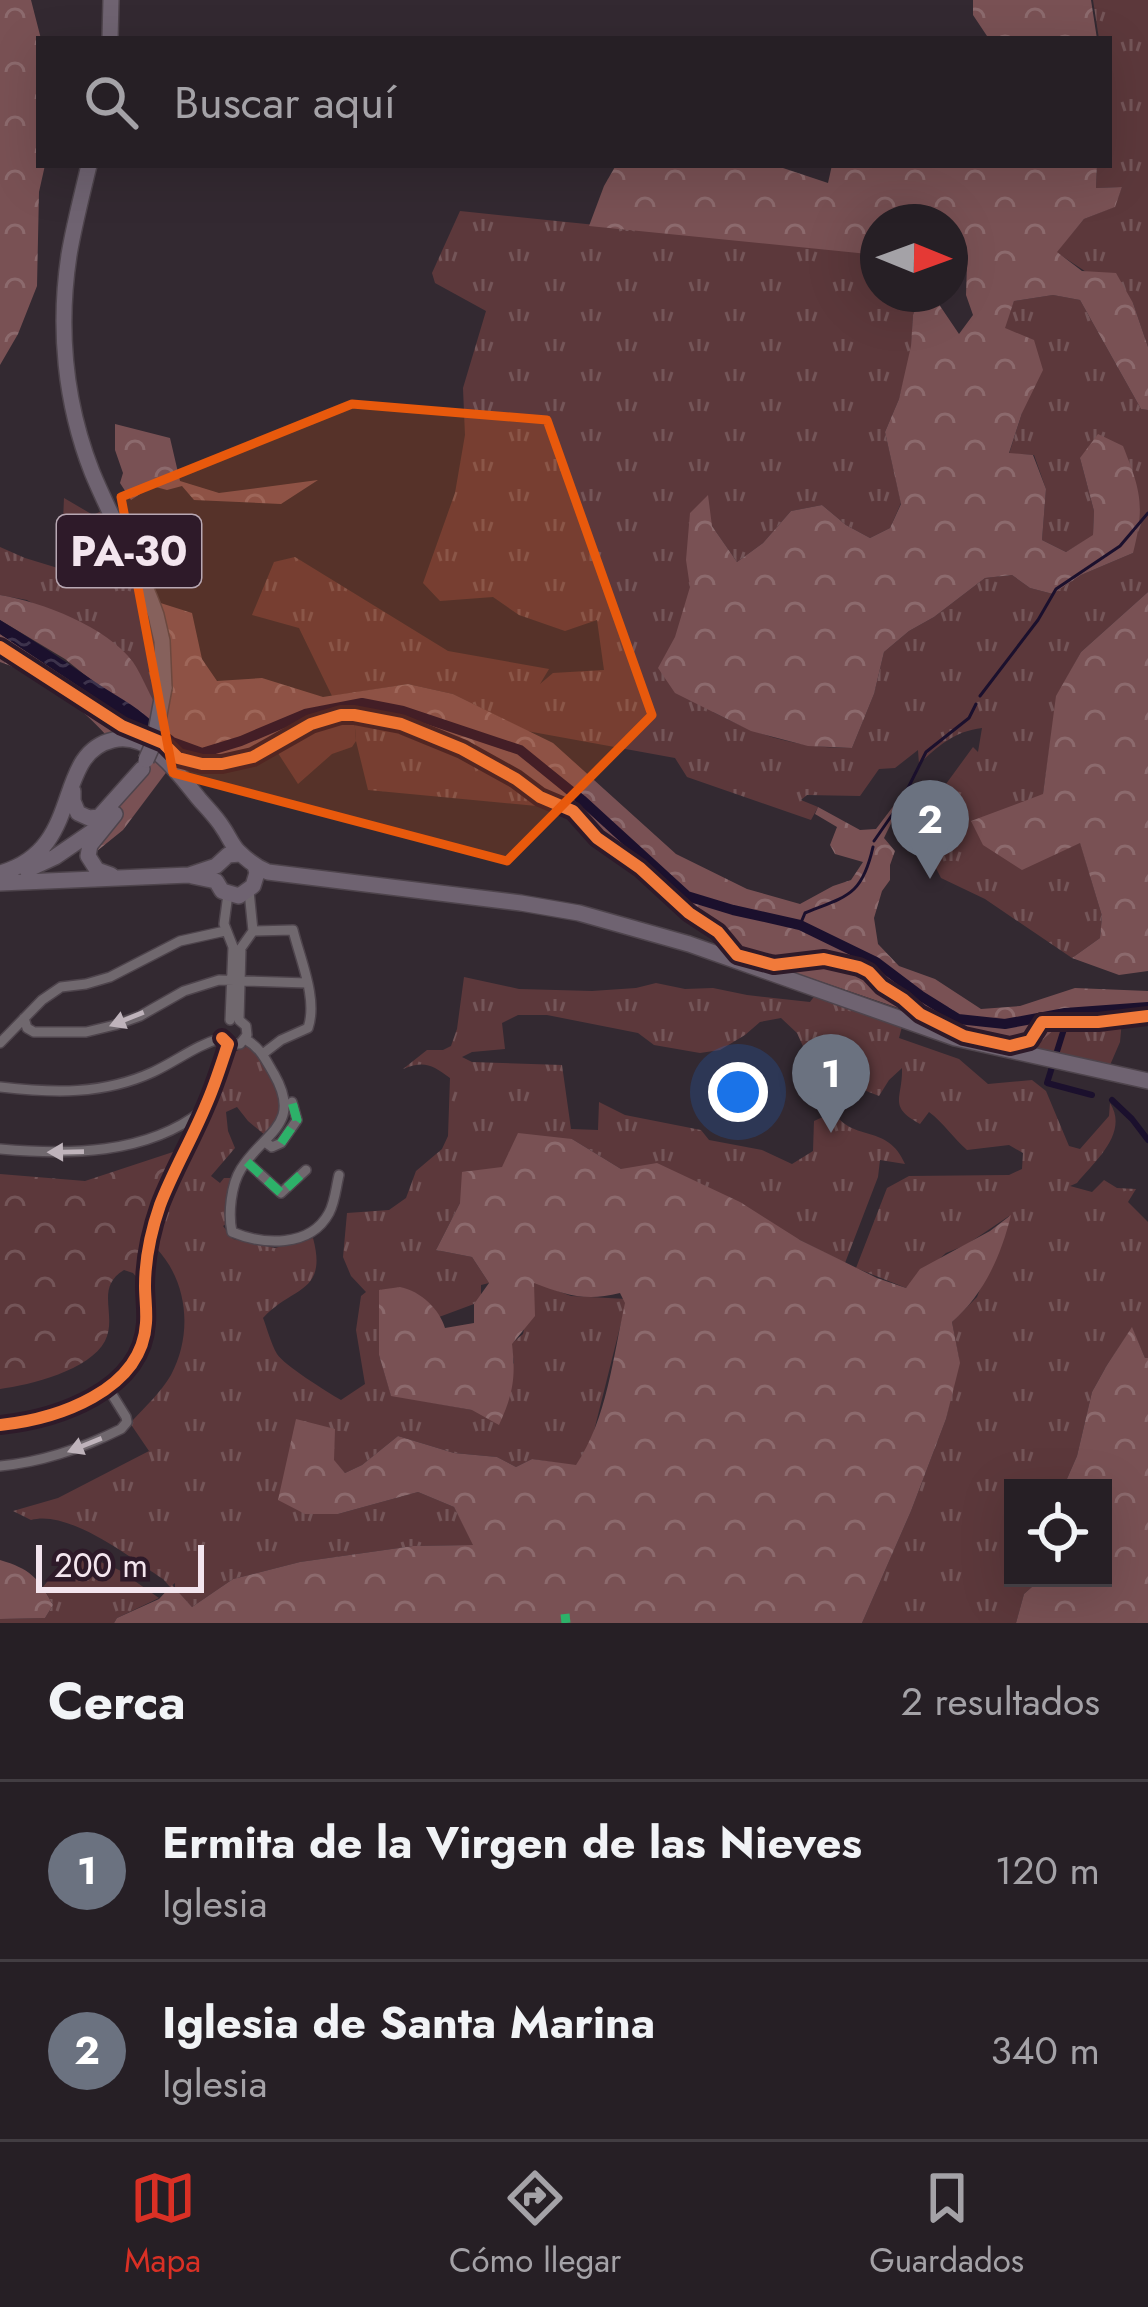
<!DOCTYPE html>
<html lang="es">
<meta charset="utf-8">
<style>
:root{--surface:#261f25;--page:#2e272d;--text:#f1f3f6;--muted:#a4a2a7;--line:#423d42;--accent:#d93025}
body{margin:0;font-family:Jost,sans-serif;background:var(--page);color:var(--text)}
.controls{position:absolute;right:36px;bottom:36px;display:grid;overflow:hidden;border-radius:0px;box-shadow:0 12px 48px #0002}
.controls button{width:108px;height:108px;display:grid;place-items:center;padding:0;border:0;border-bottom:3px solid var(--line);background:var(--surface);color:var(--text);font:60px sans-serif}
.compass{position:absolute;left:860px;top:204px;width:108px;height:108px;border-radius:50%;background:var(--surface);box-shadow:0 12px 48px #0002;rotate:91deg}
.scale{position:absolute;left:36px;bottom:30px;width:168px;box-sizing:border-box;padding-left:12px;border:6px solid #f3e5ee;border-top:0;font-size:33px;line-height:42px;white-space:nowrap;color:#f3e5ee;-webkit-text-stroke:9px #2e1a29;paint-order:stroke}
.you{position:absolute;left:738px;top:1092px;width:42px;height:42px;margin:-30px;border:9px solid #fff;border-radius:50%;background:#1a73e8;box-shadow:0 0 0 18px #1a73e833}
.badge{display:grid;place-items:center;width:78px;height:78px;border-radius:50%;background:var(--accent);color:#fff;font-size:39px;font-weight:700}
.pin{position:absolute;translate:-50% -99px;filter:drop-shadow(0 3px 6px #0008)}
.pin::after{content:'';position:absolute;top:63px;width:42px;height:36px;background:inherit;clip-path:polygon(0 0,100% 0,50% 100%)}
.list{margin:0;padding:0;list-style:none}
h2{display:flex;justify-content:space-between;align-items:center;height:156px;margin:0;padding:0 48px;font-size:51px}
h2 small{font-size:39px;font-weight:400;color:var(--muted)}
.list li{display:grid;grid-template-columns:78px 1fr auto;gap:36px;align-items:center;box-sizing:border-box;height:180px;padding:0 48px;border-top:3px solid var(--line)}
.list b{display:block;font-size:45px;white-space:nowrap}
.list p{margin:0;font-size:39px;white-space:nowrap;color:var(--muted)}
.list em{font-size:39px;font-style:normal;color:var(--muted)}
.icon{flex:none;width:66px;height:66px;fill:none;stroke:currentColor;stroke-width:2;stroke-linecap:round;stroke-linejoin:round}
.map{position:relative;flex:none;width:1148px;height:1623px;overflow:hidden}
.search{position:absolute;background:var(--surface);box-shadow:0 12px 48px #0002;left:36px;right:36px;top:36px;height:132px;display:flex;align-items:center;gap:30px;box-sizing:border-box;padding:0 42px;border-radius:0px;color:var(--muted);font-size:45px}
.sheet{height:516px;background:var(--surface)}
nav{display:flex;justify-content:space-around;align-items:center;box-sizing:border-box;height:168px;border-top:3px solid var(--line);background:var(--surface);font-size:33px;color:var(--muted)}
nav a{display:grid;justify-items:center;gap:6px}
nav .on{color:var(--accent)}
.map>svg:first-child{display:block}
.grass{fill:url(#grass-tufts)}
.forest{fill:url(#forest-crowns)}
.park{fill:url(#park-crowns)}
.garden{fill:#5c383b}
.water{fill:url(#water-ripples)}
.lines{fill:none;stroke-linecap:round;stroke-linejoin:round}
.stream{stroke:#1b102d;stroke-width:3}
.canal{stroke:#1b102d;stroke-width:6}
.river{stroke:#1b102d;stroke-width:10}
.minor-casing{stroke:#4e444c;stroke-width:12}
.highway-casing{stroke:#4e444c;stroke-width:18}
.minor{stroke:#70686e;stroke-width:9}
.highway{stroke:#6f6371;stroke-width:15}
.highway-bridge-casing{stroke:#4e444c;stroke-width:18;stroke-linecap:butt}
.highway-bridge{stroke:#6f6371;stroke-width:15}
.quiet{stroke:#2db169;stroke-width:9;stroke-dasharray:18 9;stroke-linecap:butt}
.cycleway-casing{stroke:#2e1a29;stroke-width:20}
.cycleway{stroke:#f17a3a;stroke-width:12}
.oneway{fill:#bfb3bb}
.marked{fill:#e8590c;fill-opacity:0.2;stroke:#e8590c;stroke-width:9;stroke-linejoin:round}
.labels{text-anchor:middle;stroke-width:9;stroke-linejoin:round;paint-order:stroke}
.shield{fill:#2e1a29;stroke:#b8a8b3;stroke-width:3}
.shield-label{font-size:42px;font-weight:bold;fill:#f3e5ee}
</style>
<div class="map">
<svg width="1148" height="1623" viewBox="0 0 1148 1623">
<defs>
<pattern id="grass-tufts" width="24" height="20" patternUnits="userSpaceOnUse" patternTransform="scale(3)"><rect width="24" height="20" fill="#5c383b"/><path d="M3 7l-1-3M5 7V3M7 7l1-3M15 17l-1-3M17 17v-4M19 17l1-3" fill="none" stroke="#745558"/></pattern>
<pattern id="forest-crowns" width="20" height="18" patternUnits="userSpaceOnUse" patternTransform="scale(3)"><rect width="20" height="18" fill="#795154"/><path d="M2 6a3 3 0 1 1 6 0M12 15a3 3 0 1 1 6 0" fill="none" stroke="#8c6a6d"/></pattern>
<pattern id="park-crowns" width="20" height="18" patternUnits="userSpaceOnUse" patternTransform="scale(3)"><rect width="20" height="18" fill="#5c383b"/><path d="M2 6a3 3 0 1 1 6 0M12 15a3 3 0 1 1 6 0" fill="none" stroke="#745558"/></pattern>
<pattern id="water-ripples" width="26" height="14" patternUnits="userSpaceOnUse" patternTransform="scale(3)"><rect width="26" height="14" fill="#1b102d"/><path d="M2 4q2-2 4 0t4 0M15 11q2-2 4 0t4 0" fill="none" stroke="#3d334c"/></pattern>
</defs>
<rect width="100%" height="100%" fill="#332931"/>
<path class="grass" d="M1093,0H1148V347L1133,303L1056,252L1084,219L1114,207L1122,187L1096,188L1097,165H1109V39H1099Z
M460,211L878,254V294H920L913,315L911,353L899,399L885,432L901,503L890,528L870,538L846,525L822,505L791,511L763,543L737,562L712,526L713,712C761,737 798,748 852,748L874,694L884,652L909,631L934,617L985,578L1012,575L1030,588L1053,594L1081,575L1133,553L1080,458L1094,511L1093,536L1066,552L1042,540L1046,489L1034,455L1009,454L1022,413L1004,328L1014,301L1053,295L1080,300L1141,409L1148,410V592L1081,652L1057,696L1043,794L1080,842L1102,916L1100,938L1072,958L985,899L941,878L918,833L946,784L973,747L978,752L982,728C955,731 938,746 919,764L918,750L895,768L879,769L860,796L807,795L801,800L818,807L811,820L687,777L675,758L527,731L453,694L408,684L332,696L299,628L252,615L274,562L295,557L448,651L549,669L540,684L553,673L604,670L597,620L565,631L519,615L493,597L440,601L423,583L455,493L465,435L463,388L486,311L435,283L432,273Z
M64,498L93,515L108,508L156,615L161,714L147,693L133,663L27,600L0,595V547L25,558L61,569Z
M354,715L401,724L569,809L368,790L356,741Z
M464,977L519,989L592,991L636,988L656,983L685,989L713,988L747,995L810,1002L816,994L904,1019L899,1038L959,1059L988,1084L1032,1080L1046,1091L1069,1146L1080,1149L1109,1116L1110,1103C1129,1133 1095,1161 1077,1183L1070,1186L1092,1192L1104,1180L1117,1188L1136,1189L1128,1202L1148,1222V1358H1145L1132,1328L1107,1365L1092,1392L1077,1456L1063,1488H1013V1578H1042L1024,1594L1016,1623H862L911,1511L946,1419L959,1359L952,1322L977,1297L1009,1216L966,1245L946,1253L906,1288L856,1268L887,1188L909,1176L1009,1175L1022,1169L1023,1153L1009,1145L967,1150C953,1138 944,1123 929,1112L920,1124C887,1106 903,1099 902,1068L889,1080L879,1096L836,1079L846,1063L848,1051L818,1047L806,1053L797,1033L781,1018L760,1022L745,1035L720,1050L700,1053L654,1045L638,1033L547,1015H518L502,1023L505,1049L472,1052L462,1057L472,1062L562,1065L571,1129L598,1130L599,1102L625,1115L701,1130L709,1140L762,1150L792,1164L813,1151L814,1121L834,1112C853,1143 888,1123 905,1164L880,1160L878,1177L845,1263L800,1240L621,1169L572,1139L503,1167L460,1203L436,1250L472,1257L489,1283L481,1285V1298L474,1304L439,1317L379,1290V1355L391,1395L472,1410L514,1363L511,1344L523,1334L534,1282L571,1296L627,1299L591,1443L576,1466L532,1459L516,1467L497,1457L454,1453L398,1436L362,1465L345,1473L296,1419L338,1514L418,1492L454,1507L474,1545L413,1546L300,1562L233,1579L192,1607L175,1589V1583L170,1587L163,1579C132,1559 69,1509 31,1520L13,1511L58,1498L149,1451L132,1426L133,1420C146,1406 161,1392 171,1375C193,1334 188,1281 156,1248L161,1227L232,1056L234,1052L248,1046C257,1053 260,1060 266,1071C283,1098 285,1108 266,1136L248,1121L237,1107L226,1112L228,1131L235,1148L211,1176L220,1183L224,1178H232L226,1224L223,1226L233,1239L275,1248L313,1238C328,1294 292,1286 263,1318C267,1328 271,1344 277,1354C284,1365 327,1392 341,1400L365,1384L356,1330L361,1296L366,1292L351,1276L343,1257L347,1213L389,1210L406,1198L416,1171L442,1149L448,1136L450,1078C432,1065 425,1060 403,1069L427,1050H443L451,1046L457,1029Z
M1122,1020L1120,1042L1107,1072L1010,1046L1037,1045L1064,1021Z
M87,1556L119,1570L159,1598L117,1618L114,1623H0V1619L45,1618L53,1605L43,1587L58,1568Z"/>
<path class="forest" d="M0,0H31L41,39L39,165H45L39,192L37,286L18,334L0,365Z
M973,0H1091L1097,39H989L973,15Z
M616,165H774L828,183L832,165H1097L1096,188L1122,187L1115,207L1084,219L1057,252L1082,271L1116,273L1133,303L1148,347V410L1141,409L1080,300L1053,295L1014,301L1005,328L1034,340L1043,370L1022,413L1009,453L1033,455L1046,489L1042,540L1066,552L1093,535L1094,511L1080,458L1098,434L1123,446C1141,491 1145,506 1133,553L1081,575L1053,594L1030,588L1012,575L985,578L934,617L909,631L884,652L874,694L852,748L808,746L751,731L675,693L658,668L675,637L690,587L686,560L690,513L708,495L712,526L737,562L763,543L791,511L822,505L846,525L870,538L890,528L901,504L885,432L899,399L911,346L913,315L920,294H932L959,334L973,315L966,295L967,264L950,262V222H878V255L589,226L604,186Z
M115,424L170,438L180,481L219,493L318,480L281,504L194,500L182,486L167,490L152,486L131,500L120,483L123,473L115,450Z
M1148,592V971L1119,975L1072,958L1100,938L1102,916L1080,843L1022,870L983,845L971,821L1043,794L1056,696L1081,652Z
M0,595C42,602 107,627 133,662C143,677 150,697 160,712L151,600L192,613L202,659L217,681L262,678L323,697L408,684L453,694L553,743L676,854L747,889L800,904L833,886L851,880L863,862L835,854L830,845L837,827L815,814L818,807L860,830L876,829L898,800L904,797L884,838L895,851L890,865V880L882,891L874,918L878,944L899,966L935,979L981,1009L1020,1006L1075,988L1148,991V1017L1064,1021L1037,1045L1010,1046L734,952L597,838L560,813L401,724H311L274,747L222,764H202L177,758L123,830L97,851L90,845L127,794L154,742L107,736C78,704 42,676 0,662V634L128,719L156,732L65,659L0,620Z
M518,1133L572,1139L621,1169L657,1163L740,1202L800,1240L877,1278L906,1288L920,1269L990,1231L1011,1215C1001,1256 984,1294 952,1322L960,1363L946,1419L911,1511L862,1623H114L117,1618L159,1599L172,1585L192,1607L233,1579L300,1562L413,1546L473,1545L454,1507L418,1492L338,1514H305L278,1500L296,1419L335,1429L334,1460L345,1473L362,1465L398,1436L454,1453L497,1457L516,1467L532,1459L576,1465C607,1419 613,1357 625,1303L620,1293C585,1302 566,1295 534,1283L535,1316L512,1344C516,1378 513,1394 499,1425L472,1410L391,1396L379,1355V1290C380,1290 399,1287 400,1287C421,1291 440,1310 445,1328L474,1323V1304L489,1283L472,1257L436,1250L460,1203L462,1172L502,1167Z
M1132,1327L1145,1358H1148V1623H1016L1024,1594L1042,1578H1103V1488H1063L1077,1456L1092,1392L1107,1365Z
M0,1560C30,1569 38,1577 53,1605L45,1618L0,1619Z"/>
<path class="park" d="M176,1151C158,1193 140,1234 139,1280L133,1273L124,1270C94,1288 118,1315 105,1341C90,1370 30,1385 0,1389V1174L85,1181Z"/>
<path class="garden" d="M341,715H354L356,741L352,747L332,754L298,784L274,747L311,724Z"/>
<path class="water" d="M0,620C30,638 59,657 88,677C112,695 147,709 163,735L128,719L0,634Z"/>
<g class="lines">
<path class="stream" d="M980,696L1038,620L1056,589L1120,546L1148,513
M874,841L901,802L926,752L969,718L976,704
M800,925L805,913C847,896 862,896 873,847"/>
<path class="canal" d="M1066,1013L1064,1029L1047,1083L1092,1095
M1112,1100L1132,1119L1148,1140"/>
<path class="river" d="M156,729L172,742L202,753L241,741L305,714L362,703L403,711L520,750L583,801L687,896L733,910L800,925L876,962L921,996L958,1019L1005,1024L1065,1013L1148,1007"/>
<defs>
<path id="minor" d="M228,894L224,924L233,947L230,1020
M253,931L293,930C300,959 318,999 308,1028L281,1040L264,1053
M24,1018L27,1028L34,1032H86L115,1025L140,1016L184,991L219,980L307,983
M245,1039C261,1048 265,1059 274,1074C303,1125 264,1132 241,1169C231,1185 228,1214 232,1232C263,1245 310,1248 329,1213C335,1202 336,1187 339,1175
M0,1043L42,1000L61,987L86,984L110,977L180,941L225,931
M228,1044H240L247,1035L246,1026L239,1020L241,948L253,931L249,891
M0,1087C53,1093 103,1095 153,1072C177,1061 196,1045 222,1038
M265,1142L272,1147L281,1143L297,1120L292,1102
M0,1149C67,1155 146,1155 202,1111
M247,1162L281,1193L306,1170
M0,1425C57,1419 142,1391 146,1323C147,1311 145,1298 145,1286C145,1259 151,1231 160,1205C173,1171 192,1139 206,1105C215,1085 221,1065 228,1044
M0,1466C43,1462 83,1448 121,1429L127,1422L126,1417L108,1388"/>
<path id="highway" d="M110,39L111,0
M89,165C82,195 74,225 69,255C58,328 65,403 92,472C112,521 139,566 156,615L162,641L164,688
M73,791V801L78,813L89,818L99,817L142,769
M27,870L55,857L93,831
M0,873C85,850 52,754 113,740C151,731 179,775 200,800C208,809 217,818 223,828C228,835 232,845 238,851C246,859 258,868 268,872L521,903L579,913L689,944L955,1038L1148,1081
M111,875L97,870L88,856L90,845L115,814
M192,876L216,881L222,891L239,896L253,886L257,873L255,866
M0,883L189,875L216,866L228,855L240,854"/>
</defs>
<use href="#minor" class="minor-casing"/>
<use href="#highway" class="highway-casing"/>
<use href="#minor" class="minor"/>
<use href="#highway" class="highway"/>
<defs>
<path id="highway-bridge" d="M146,760L154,742L164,688"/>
</defs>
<use href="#highway-bridge" class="highway-bridge-casing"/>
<use href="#highway-bridge" class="highway-bridge"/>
<path class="quiet" d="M281,1143L297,1120L292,1102
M247,1162L281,1193L306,1170
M565,1614L566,1623"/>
<defs>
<path id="cycleway" d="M0,647L122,726L163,743L178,758L202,764H222L253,757L311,724L341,715H354L401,724L462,749L516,779L540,797L573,811L597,838L640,868L689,913L718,932L737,955L774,965L824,959L859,967L869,972L882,986L903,999L920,1014L964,1036L1010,1046L1030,1041L1042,1022H1098L1148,1016
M0,1425C57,1419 142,1391 146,1323C147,1311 145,1298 145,1286C145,1259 151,1231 160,1205C173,1171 192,1139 206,1105C215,1085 221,1065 228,1044L222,1038"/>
</defs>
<use href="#cycleway" class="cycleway-casing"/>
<use href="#cycleway" class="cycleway"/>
</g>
<defs><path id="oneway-solid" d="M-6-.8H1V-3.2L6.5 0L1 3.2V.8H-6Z" transform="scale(3)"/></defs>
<g class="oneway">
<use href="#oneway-solid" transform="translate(127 1019) rotate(158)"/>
<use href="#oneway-solid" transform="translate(66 1152) rotate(179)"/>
<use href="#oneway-solid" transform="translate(85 1445) rotate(158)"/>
</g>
<path class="marked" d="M352,404L547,420L652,715L507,861L173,773L121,497Z"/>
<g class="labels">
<rect class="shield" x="57" y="515" width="144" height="72" rx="9"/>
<g class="shield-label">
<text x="129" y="566">PA-30</text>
</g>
</g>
</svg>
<div class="controls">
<button><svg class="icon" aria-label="locate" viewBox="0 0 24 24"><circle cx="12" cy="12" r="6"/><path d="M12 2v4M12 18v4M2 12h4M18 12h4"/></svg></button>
</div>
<svg class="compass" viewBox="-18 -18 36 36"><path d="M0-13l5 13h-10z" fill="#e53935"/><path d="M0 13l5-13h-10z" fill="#a4a2a7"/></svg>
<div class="scale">200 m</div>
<div class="you"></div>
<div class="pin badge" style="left:831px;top:1133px;background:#6b7280">1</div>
<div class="pin badge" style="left:930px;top:879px;background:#6b7280">2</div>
<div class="search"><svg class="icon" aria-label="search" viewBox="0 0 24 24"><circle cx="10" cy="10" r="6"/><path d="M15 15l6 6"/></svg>Buscar aquí</div>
</div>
<section class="sheet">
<h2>Cerca<small>2 resultados</small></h2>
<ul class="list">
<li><span class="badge" style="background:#6b7280">1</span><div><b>Ermita de la Virgen de las Nieves</b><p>Iglesia</p></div><em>120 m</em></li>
<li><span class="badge" style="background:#6b7280">2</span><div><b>Iglesia de Santa Marina</b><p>Iglesia</p></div><em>340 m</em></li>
</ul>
</section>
<nav>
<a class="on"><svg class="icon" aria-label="map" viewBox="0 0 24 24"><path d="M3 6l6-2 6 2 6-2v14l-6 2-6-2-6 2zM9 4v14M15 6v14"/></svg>Mapa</a>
<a><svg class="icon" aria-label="directions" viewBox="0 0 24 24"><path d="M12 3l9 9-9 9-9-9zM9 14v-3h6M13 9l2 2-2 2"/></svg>Cómo llegar</a>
<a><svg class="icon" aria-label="saved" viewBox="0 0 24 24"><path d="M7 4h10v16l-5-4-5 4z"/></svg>Guardados</a>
</nav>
